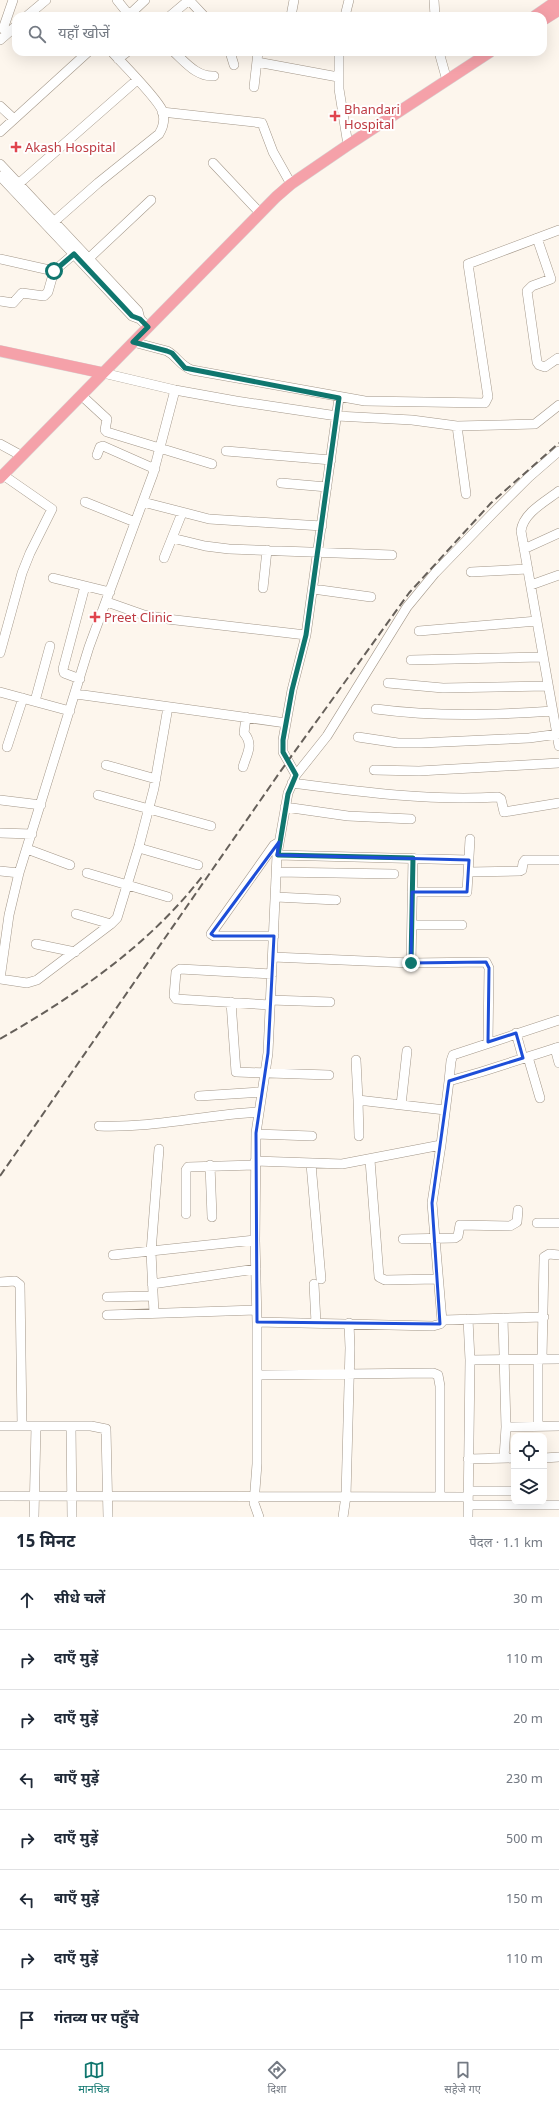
<!DOCTYPE html>
<html lang="hi">
<meta charset="utf-8">
<style>
:root{--surface:#fff;--page:#f2f2f3;--text:#1f2937;--muted:#747a83;--line:#e0e1e3;--accent:#0f766e}
body{margin:0;font-family:Georgia,"Noto Sans Devanagari",serif;background:var(--page);color:var(--text)}
.controls{position:absolute;right:12px;bottom:12px;display:grid;overflow:hidden;border-radius:8px;box-shadow:0 4px 16px #0002}
.controls button{width:36px;height:36px;display:grid;place-items:center;padding:0;border:0;border-bottom:1px solid var(--line);background:var(--surface);color:var(--text);font:20px sans-serif}
.stop{position:absolute;width:12px;height:12px;margin:-9px;border:3px solid #0f766e;border-radius:50%;background:#fff}
.stop.end{background:#0f766e;border-color:#fff;box-shadow:0 1px 4px #0008}
.list{margin:0;padding:0;list-style:none}
h2{display:flex;justify-content:space-between;align-items:center;height:52px;margin:0;padding:0 16px;font-size:17px}
h2 small{font-size:13px;font-weight:400;color:var(--muted)}
.list li{display:grid;grid-template-columns:26px 1fr auto;gap:12px;align-items:center;box-sizing:border-box;height:60px;padding:0 16px;border-top:1px solid var(--line)}
.list b{display:block;font-size:15px;white-space:nowrap}
.list em{font-size:13px;font-style:normal;color:var(--muted)}
.icon{flex:none;width:22px;height:22px;fill:none;stroke:currentColor;stroke-width:2;stroke-linecap:round;stroke-linejoin:round}
.map{position:relative;flex:none;width:559px;height:1517px;overflow:hidden}
.search{position:absolute;background:var(--surface);box-shadow:0 4px 16px #0002;left:12px;right:12px;top:12px;height:44px;display:flex;align-items:center;gap:10px;box-sizing:border-box;padding:0 14px;border-radius:12px;color:var(--muted);font-size:15px}
.sheet{height:532px;background:var(--surface)}
nav{display:flex;justify-content:space-around;align-items:center;box-sizing:border-box;height:56px;border-top:1px solid var(--line);background:var(--surface);font-size:11px;color:var(--muted)}
nav a{display:grid;justify-items:center;gap:2px}
nav .on{color:var(--accent)}
.map>svg:first-child{display:block}
.lines{fill:none;stroke-linecap:round;stroke-linejoin:round}
.minor-casing{stroke:#a39789;stroke-width:10}
.major-casing{stroke:#d7d6d5;stroke-width:12}
.minor{stroke:#fff;stroke-width:9}
.major{stroke:#f5a1a9;stroke-width:11}
.rail{stroke:#66605a;stroke-width:2;stroke-dasharray:8 4;stroke-linecap:butt}
.route{stroke:#0f766e;stroke-width:5}
.marked{fill:none;stroke:#1d4ed8;stroke-width:3;stroke-linejoin:round}
.health-dot{fill:#e0444e;stroke:#fff;stroke-width:1.5}
.labels{text-anchor:middle;stroke-width:4;stroke-linejoin:round;paint-order:stroke}
.health-label{font-size:13px;fill:#be3a42;stroke:#fff;text-anchor:start}
</style>
<div class="map">
<svg width="559" height="1517" viewBox="0 0 559 1517">
<rect width="100%" height="100%" fill="#fdf6ed"/>
<g class="lines">
<defs>
<path id="minor" d="M117,0L129,15
M189,0L204,16
M434,0L435,16
M27,16L46,0
M128,16L145,0
M170,16L189,0
M291,16L294,0
M345,16L349,0
M3,29L13,0
M0,40L16,26
M174,52C186,63 197,77 214,76
M230,52L234,65
M339,52V89L348,145
M439,52L446,77
M118,59L127,52
M257,62L338,77
M254,87L258,52
M0,106L14,119
M162,112L262,123L273,152L291,184
M0,132L88,52
M213,163L260,213
M0,164L138,311L140,319
M0,176L132,316L140,319L148,327
M15,187L137,80
M48,227L98,183L159,134C164,126 165,118 162,110C156,97 123,64 112,52
M537,238L551,279L532,286L527,291L537,362L539,365L545,367L558,358L559,360
M0,259L54,271L74,254
M85,262L151,200
M0,301L13,303L22,293L44,296L48,292L54,271
M133,342L167,351C177,356 180,366 192,370L365,401L485,403L488,397L468,264L559,230
M103,373L175,390L236,401L337,416L412,420L457,426L535,424L559,405
M81,395L107,419L105,430L107,432L212,464
M457,426L466,494
M0,444L22,456
M226,451L331,460
M97,455L100,447L103,446L155,469
M281,483L327,487
M559,491C546,501 523,513 521,531L559,746
M85,502L135,522
M143,502L209,519L322,526
M172,538L205,546L229,549L392,555
M524,549L559,533
M164,558L182,513
M471,572L528,569
M53,578L110,592
M531,585L559,575
M263,588L267,550
M313,589L371,597
M107,602L144,615L167,619L306,635
M419,631L537,621
M0,653L22,573L30,553L52,509L3,475
M411,660L542,657
M80,679L64,673L63,669L85,586
M388,683L443,688L547,686
M0,692L70,711
M76,694L286,723
M35,701L50,646
M376,709C435,717 494,715 553,711
M358,737L398,743H421L529,738L559,734
M7,747L23,698
M106,765L156,779
M243,767C247,753 254,745 244,733L246,717
M374,770L419,771L559,763
M296,775L283,752V740L292,690L306,635L339,398
M292,783C361,792 428,801 498,797L501,799L504,812L559,803
M98,795L211,826
M0,800L41,805
M285,807L348,816L411,819
M0,833L32,834
M139,848L198,865
M27,849L70,865
M277,855L469,860
M0,871L19,873
M277,872L394,874
M469,872L520,871L522,870L523,863L525,860H559
M87,873L168,897
M412,892H467L470,839
M276,897L336,900
M76,914L111,924
M412,925H462
M274,936H214L211,934L274,845L279,842
M36,944L75,952
M273,957L411,963L486,962L489,968L488,1042
M411,963L413,858
M0,979L9,915L19,873L89,647L153,474L175,390
M0,979L27,983L37,980L111,924L117,918L139,846L154,788L168,707
M270,1000L330,1002
M231,1002L236,1072L329,1075
M270,1005L176,999L174,996L176,972L180,969L272,974
M516,1033L523,1058
M555,1048L559,1063
M528,1057L540,1098
M356,1060L358,1100L445,1110
M449,1081L451,1061L453,1055L559,1020
M199,1096L262,1092
M358,1100L359,1136
M401,1105L407,1051
M99,1126C153,1128 205,1115 258,1112
M256,1134L312,1136
M370,1160L379,1277L385,1280L438,1279
M255,1161L342,1164L441,1145
M311,1164L321,1279
M210,1165L212,1217
M186,1214V1170L188,1167L255,1165
M537,1223H559
M403,1239L455,1238L458,1236L460,1225L510,1226L517,1222L518,1210
M113,1255L255,1240
M0,1282L15,1281L20,1285L22,1426
M152,1284L256,1269
M314,1284L316,1323
M107,1297L153,1296
M154,1313L151,1252L159,1149
M107,1315L256,1310
M503,1318L506,1427L504,1458
M442,1321L432,1203L441,1145L449,1081L481,1072L559,1047
M257,1322L433,1326L440,1324L444,1320L544,1317
M538,1359V1426
M542,1359L544,1260V1257L549,1254L559,1255
M470,1360L559,1359
M257,1375L433,1373L438,1375L440,1386V1496
M0,1426H91L106,1429L108,1517
M71,1426L72,1517
M506,1427L559,1426
M544,1458L559,1457
M468,1459L514,1458
M468,1491H514
M0,1496L468,1497
M468,1505H559
M34,1517L36,1426
M259,1517L254,1503L257,1464V1322L255,1240L256,1133L268,1053L277,855L288,793L296,775L327,736L407,607L435,573L493,513L529,477L559,451
M343,1517L346,1496L350,1348L349,1323
M468,1517L470,1360L468,1319"/>
<path id="major" d="M535,16L558,0
M543,20L559,10
M0,351L103,373
M0,478L276,197L291,184L348,145L490,52"/>
</defs>
<use href="#minor" class="minor-casing"/>
<use href="#major" class="major-casing"/>
<use href="#minor" class="minor"/>
<use href="#major" class="major"/>
<path class="rail" d="M0,1039C76,995 150,945 204,874
M0,1176L280,772L409,593L491,503L559,443"/>
</g>
<g class="lines">
<path class="route" d="M54,271L74,254L132,316L140,319L148,327L133,342L167,351L172,353L185,368L339,398L306,635L292,690L283,740V752L296,775L288,794L278,855L413,858L411,963"/>
</g>
<path class="marked" d="M279,842L277,855L469,860L467,892H412L411,963L486,962L489,968L488,1042L516,1033L523,1058L449,1081L432,1203L440,1324L257,1322L256,1133L268,1053L274,936H214L211,934Z"/>
<g class="health-dot">
<path d="M333 110h4v4h4v4h-4v4h-4v-4h-4v-4h4z"/>
<path d="M14 141h4v4h4v4h-4v4h-4v-4h-4v-4h4z"/>
<path d="M93 611h4v4h4v4h-4v4h-4v-4h-4v-4h4z"/>
</g>
<g class="labels">
<g class="health-label">
<text x="344" y="114">Bhandari<tspan x="344" dy="15">Hospital</tspan></text>
<text x="25" y="152">Akash Hospital</text>
<text x="104" y="622">Preet Clinic</text>
</g>
</g>
</svg>
<div class="controls">
<button><svg class="icon" aria-label="locate" viewBox="0 0 24 24"><circle cx="12" cy="12" r="6"/><path d="M12 2v4M12 18v4M2 12h4M18 12h4"/></svg></button>
<button><svg class="icon" aria-label="layers" viewBox="0 0 24 24"><path d="M12 4l9 5-9 5-9-5zM3 14l9 5 9-5"/></svg></button>
</div>
<div class="stop" style="left:54px;top:271px"></div>
<div class="stop end" style="left:411px;top:963px"></div>
<div class="search"><svg class="icon" aria-label="search" viewBox="0 0 24 24"><circle cx="10" cy="10" r="6"/><path d="M15 15l6 6"/></svg>यहाँ खोजें</div>
</div>
<section class="sheet">
<h2>15 मिनट<small>पैदल · 1.1 km</small></h2>
<ul class="list">
<li><svg class="icon" aria-label="ahead" viewBox="0 0 24 24"><path d="M12 20V5M6 11l6-6 6 6"/></svg><div><b>सीधे चलें</b></div><em>30 m</em></li>
<li><svg class="icon" aria-label="right" viewBox="0 0 24 24"><path d="M7 20v-9h11M14 6l5 5-5 5"/></svg><div><b>दाएँ मुड़ें</b></div><em>110 m</em></li>
<li><svg class="icon" aria-label="right" viewBox="0 0 24 24"><path d="M7 20v-9h11M14 6l5 5-5 5"/></svg><div><b>दाएँ मुड़ें</b></div><em>20 m</em></li>
<li><svg class="icon" aria-label="left" viewBox="0 0 24 24"><path d="M17 20v-9H6M10 6l-5 5 5 5"/></svg><div><b>बाएँ मुड़ें</b></div><em>230 m</em></li>
<li><svg class="icon" aria-label="right" viewBox="0 0 24 24"><path d="M7 20v-9h11M14 6l5 5-5 5"/></svg><div><b>दाएँ मुड़ें</b></div><em>500 m</em></li>
<li><svg class="icon" aria-label="left" viewBox="0 0 24 24"><path d="M17 20v-9H6M10 6l-5 5 5 5"/></svg><div><b>बाएँ मुड़ें</b></div><em>150 m</em></li>
<li><svg class="icon" aria-label="right" viewBox="0 0 24 24"><path d="M7 20v-9h11M14 6l5 5-5 5"/></svg><div><b>दाएँ मुड़ें</b></div><em>110 m</em></li>
<li><svg class="icon" aria-label="arrive" viewBox="0 0 24 24"><path d="M6 21V4h12l-3 4 3 4H6"/></svg><div><b>गंतव्य पर पहुँचे</b></div></li>
</ul>
</section>
<nav>
<a class="on"><svg class="icon" aria-label="map" viewBox="0 0 24 24"><path d="M3 6l6-2 6 2 6-2v14l-6 2-6-2-6 2zM9 4v14M15 6v14"/></svg>मानचित्र</a>
<a><svg class="icon" aria-label="directions" viewBox="0 0 24 24"><path d="M12 3l9 9-9 9-9-9zM9 14v-3h6M13 9l2 2-2 2"/></svg>दिशा</a>
<a><svg class="icon" aria-label="saved" viewBox="0 0 24 24"><path d="M7 4h10v16l-5-4-5 4z"/></svg>सहेजे गए</a>
</nav>
